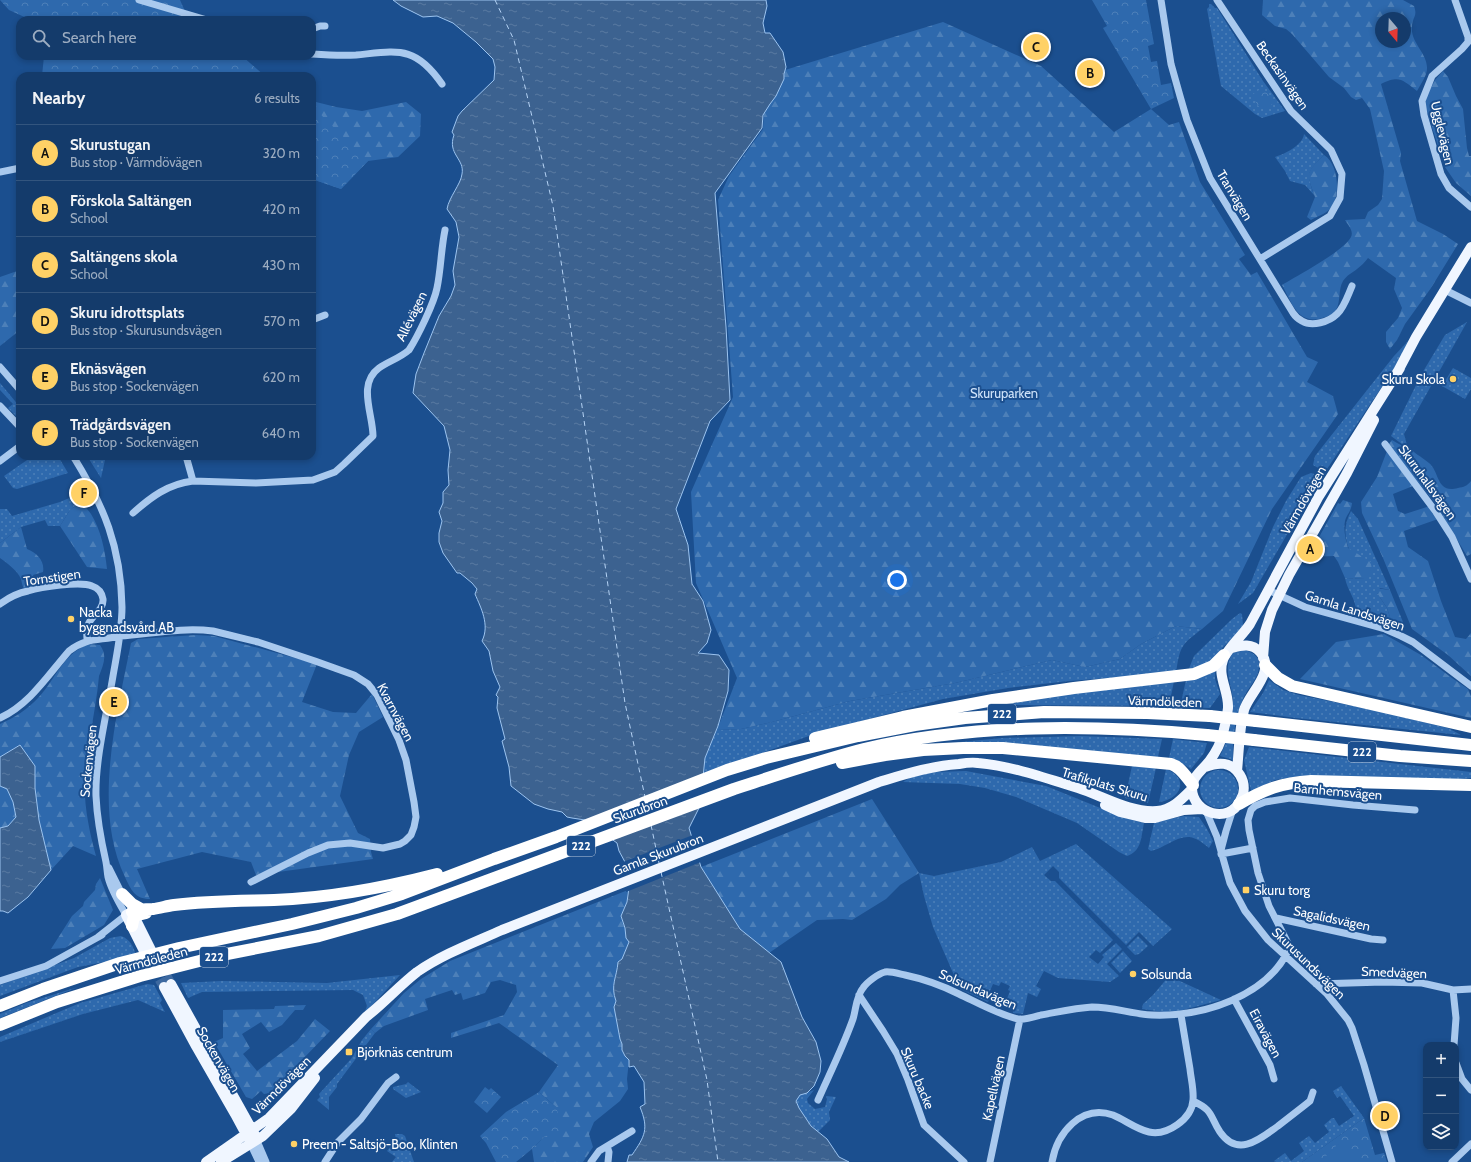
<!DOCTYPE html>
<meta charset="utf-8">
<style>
:root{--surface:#143b6b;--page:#1d4271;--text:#f1f3f6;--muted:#9dadc1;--line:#33557e;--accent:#ffd166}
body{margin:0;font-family:Cabin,sans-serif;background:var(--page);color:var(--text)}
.controls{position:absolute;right:12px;bottom:12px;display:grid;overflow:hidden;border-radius:8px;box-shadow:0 2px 6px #0003}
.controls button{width:36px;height:36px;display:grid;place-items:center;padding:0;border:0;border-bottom:1px solid var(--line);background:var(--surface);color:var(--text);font:20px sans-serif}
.compass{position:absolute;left:1375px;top:12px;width:36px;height:36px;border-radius:50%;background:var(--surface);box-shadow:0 2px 6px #0003;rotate:161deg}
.you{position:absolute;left:897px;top:580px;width:14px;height:14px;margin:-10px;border:3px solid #fff;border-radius:50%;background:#1a73e8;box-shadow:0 0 0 6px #1a73e833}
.badge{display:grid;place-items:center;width:26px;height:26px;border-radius:50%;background:var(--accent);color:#111;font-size:13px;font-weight:700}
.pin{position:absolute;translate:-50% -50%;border:2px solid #fff;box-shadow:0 1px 4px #0006}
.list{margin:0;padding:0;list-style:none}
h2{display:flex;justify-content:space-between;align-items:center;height:52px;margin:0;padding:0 16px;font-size:17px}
h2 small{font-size:13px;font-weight:400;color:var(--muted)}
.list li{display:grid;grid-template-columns:26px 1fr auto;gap:12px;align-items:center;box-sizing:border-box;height:56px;padding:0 16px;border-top:1px solid var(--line)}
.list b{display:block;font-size:15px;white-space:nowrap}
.list p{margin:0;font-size:13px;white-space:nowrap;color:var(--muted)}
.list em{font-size:13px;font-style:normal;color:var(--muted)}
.icon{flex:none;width:22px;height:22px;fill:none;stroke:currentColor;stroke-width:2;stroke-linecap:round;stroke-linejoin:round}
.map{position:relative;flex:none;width:1471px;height:1162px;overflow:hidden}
.search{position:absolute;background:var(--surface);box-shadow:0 2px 6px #0003;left:16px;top:16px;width:300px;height:44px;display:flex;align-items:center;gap:10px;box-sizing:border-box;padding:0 14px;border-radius:12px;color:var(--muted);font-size:15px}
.panel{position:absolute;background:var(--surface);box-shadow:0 2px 6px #0003;left:16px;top:72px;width:300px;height:388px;border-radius:12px}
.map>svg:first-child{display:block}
.grass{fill:url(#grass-dots)}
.forest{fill:url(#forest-firs);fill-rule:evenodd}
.park{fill:url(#park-crowns)}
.pitch{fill:#2e69ad}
.water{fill:url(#water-ripples);stroke:#9cc4f0}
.pier{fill:#1b4f8f}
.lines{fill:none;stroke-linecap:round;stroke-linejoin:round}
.ferry{stroke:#b5d3f5;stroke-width:1;stroke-dasharray:5 4;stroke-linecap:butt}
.major-tunnel{stroke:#3d69a0;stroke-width:10;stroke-dasharray:10 5;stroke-linecap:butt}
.minor{stroke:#a9c9ee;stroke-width:7}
.major{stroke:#f0f6ff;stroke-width:10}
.highway{stroke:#fff;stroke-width:12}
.highway-bridge{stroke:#fff;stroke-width:12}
.poi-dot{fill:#ffd166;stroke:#1b4f8f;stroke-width:1.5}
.labels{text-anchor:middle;stroke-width:4;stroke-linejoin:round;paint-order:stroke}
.shield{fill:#1b4f8f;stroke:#bbcadd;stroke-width:1}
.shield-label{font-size:12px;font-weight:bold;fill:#fff}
.street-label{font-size:13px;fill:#fff;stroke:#1b4f8f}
.poi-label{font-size:13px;fill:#fff;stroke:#1b4f8f;text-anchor:start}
.park-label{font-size:13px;fill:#cfe3fa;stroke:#1b4f8f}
</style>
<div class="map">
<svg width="1471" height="1162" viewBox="0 0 1471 1162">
<defs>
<pattern id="grass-dots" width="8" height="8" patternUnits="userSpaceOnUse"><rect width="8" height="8" fill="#2e69ad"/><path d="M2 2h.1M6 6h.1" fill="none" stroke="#4d80b9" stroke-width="1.8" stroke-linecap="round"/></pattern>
<pattern id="forest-firs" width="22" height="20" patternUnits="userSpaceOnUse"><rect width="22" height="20" fill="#2e69ad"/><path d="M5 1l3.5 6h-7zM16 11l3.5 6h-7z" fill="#4d80b9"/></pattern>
<pattern id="park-crowns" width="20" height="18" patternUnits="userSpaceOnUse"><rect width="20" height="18" fill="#2e69ad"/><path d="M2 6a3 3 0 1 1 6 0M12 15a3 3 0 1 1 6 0" fill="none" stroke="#4d80b9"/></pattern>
<pattern id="water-ripples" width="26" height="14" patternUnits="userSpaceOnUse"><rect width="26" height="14" fill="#3c6290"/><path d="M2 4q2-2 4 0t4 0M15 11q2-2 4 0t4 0" fill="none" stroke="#597aa1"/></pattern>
</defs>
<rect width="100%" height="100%" fill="#1b4f8f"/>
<path class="grass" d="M1209,4H1211L1215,8H1217L1263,81L1285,111L1262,118L1255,114L1221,86L1207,9L1209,7Z
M1304,134L1324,155C1307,173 1306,171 1314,195L1305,185L1290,181L1285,171L1275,157C1285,154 1303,145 1304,134Z
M1467,322L1404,434L1407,445L1418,456L1391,436L1421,375L1445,335Z
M1409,340L1399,361L1325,472L1313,465L1315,456L1394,356Z
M1453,368L1471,378V389L1465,399L1442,386Z
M0,383L20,407V420L8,408L13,404L0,390Z
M30,456H58L68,473L17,489L13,488L4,476L30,458Z
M87,456H101L105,460L101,478Z
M1311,473L1321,476L1253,593L1238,604L1251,582L1273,527L1286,501L1301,477Z
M74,496L77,497L78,504L70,510L60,526H48L45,520L21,527L0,543V509H7L12,516L60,502Z
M1351,511L1358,519L1390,590L1380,588L1377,593L1387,608L1391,620L1356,611C1356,599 1347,590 1345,578L1365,579C1352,556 1337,537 1351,511Z
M1240,613L1242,614L1243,625L1237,635L1225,645L1211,661L1188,671L1194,656L1232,619Z
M1176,626L1202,629C1181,645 1180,646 1176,673L1069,681L1008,688L943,699L817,733L704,774L705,758L717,730L741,729L772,722L850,701L955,683L1052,660L1085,667L1120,659L1141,644Z
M1244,650C1253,652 1260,657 1259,666C1259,679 1247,688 1243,699C1235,716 1232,742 1233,760L1220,756C1227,743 1233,720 1233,705C1234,687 1221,669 1233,653Z
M1215,668V679L1220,694L1210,708L1180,707L1186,680Z
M1269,680L1283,690L1299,695L1373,710L1448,728L1461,735L1296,718L1250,712L1263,693Z
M1174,681L1169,706L1003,705L1062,695Z
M1081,736L1162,739L1158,757L929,745L1002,738Z
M1173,739L1207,743L1204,753L1191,769L1180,762L1169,758Z
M1249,747L1471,772V778L1450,780L1300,776L1275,780L1251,791L1244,760Z
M1132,766L1156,768L1148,803L1125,798Z
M1166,769C1190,778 1181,800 1159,802Z
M1200 789a19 19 0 1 1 38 0a19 19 0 1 1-38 0Z
M966,771L1046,786L1125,818L1144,823C1141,837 1142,851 1127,856L1119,852L1077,823L1016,797L985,788L960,784L903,782L914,775L935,772Z
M1184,816L1199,817L1207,829L1213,841L1209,848C1205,845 1201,841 1196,839C1182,831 1165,848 1151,851L1148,849L1154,823L1165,820Z
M1076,844L1172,929L1153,946L1139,932L1126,945L1059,878V872L1053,866L1044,875L1051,881H1055L1113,940L1100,953L1096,950L1089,957L1098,964L1104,957L1102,955L1116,943L1122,949L1107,964L1119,976L1110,982L1058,978L1044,971L1036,986L1041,989L1037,997L1028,993L1023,1014L1013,1013L1012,1003L1006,1001L1010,991L1008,990L1010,986L1001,982L999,986L993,984L989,993L991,994L988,1002L960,989L933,927L924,896L919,873L934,876L1001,862L1032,847L1040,861Z
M121,936C130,939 134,947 136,956L78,967L0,996V985L74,958L110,938Z
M1138,936L1148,946L1139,954L1135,955L1127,947Z
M1123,951L1132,961L1120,973L1111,963Z
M400,975L364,1014L367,1006L363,995L353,990L202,992L188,998L181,983L222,981L327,983Z
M1169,976L1221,1000L1179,1011L1164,1012L1142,1009L1143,1004L1153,995Z
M147,984L154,985L162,1000L160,1003L165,1012L138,1000L83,1014L0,1042V1037L80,1003Z
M78,987L0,1018V1014L26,1003Z
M371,1029L375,1033L337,1084V1087L329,1097V1110L317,1100L320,1097L319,1094L351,1059L362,1040Z
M408,1082L421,1092L406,1098L393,1089V1087L406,1084Z
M1341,1086L1364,1118L1302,1162H1276L1274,1161L1285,1153L1291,1161L1304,1151L1299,1143L1309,1136L1315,1143L1329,1132L1324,1125L1332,1118H1334L1339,1126L1354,1116L1340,1096L1337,1098L1333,1091Z
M814,1090L807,1099L808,1103L815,1109L825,1107L827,1099L826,1096L836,1097L829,1112L830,1120L818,1132C808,1123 800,1112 796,1100L800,1095Z
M395,1134H402L405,1136L414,1162H392L396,1157L387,1151L396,1140Z"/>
<path class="forest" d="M1263,0H1403L1414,6C1418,17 1412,17 1412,27C1410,44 1432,56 1426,74C1424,80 1420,85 1417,91C1402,80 1400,75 1381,84L1401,153L1400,161L1417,221L1443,234L1458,244L1431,288L1405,324L1397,340L1390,349L1386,342V332L1398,318L1402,308L1394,289L1396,278L1368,258C1365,262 1361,266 1357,269C1352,273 1347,275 1343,281C1338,289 1341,301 1336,310C1332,316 1325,317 1319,319C1297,323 1291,301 1282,285C1297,276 1344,251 1351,237C1354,231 1348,225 1345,220L1365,219L1368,212L1378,205L1382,199L1384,171L1370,109L1362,98L1356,100L1351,97L1344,88L1329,77L1292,34L1286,29L1275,26L1262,15ZM1381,18H1405V42H1381Z
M943,22L1041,66L1114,132L1151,109L1169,125L1179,122L1200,182L1245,255L1239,259L1251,275L1257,272L1307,357L1318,362L1307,382L1333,396L1338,414L1272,509L1223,611L1202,629L1176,626L1141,644L1120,659L1085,667L1052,660L955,683L850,701L772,722L741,729L717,730L737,678L696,583L691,492L733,397L718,200L729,176L763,129L764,113L784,78L785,70Z
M1443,71L1448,77L1456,96L1463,109L1467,148L1469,156H1471V196L1456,183L1445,167L1425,106L1426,95L1435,80Z
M312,101L336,107L362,111L406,102L421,114L420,136L398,157L368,161L341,189L312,179Z
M1324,155C1339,164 1341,197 1330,209C1325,214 1316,217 1311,220L1307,217L1315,197C1306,172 1305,174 1324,155Z
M20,270V330L0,346V277Z
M1392,440C1404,447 1418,454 1429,463C1440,472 1436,494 1458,488C1464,487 1467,486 1471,481V554L1467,556L1435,503L1388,445Z
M1387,451L1413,486L1393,494L1398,511L1405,514L1430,506L1438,519L1404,531L1408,547L1428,561L1441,601L1455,637L1466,639L1471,633V676L1448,655L1412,629L1383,558L1362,513L1361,502L1377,477Z
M77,497C81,503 87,508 91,514C101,530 105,550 107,569L87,567L60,526L70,510L78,504Z
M1343,500L1352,503C1351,512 1347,514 1345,521C1343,530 1346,540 1348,548L1371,562L1372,573L1365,579L1345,578L1338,562L1334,556L1308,557L1338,503L1340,504Z
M21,527L27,549C37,553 45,561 43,572L33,575L36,586L24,589C22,585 22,583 21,579C18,571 7,563 0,558V543Z
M1375,588L1390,590L1403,622L1402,624L1391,620L1387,608L1377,593Z
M1384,634L1421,655L1452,678L1468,689L1471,696V718L1300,679L1336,642Z
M195,635L214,636L317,664L302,702L333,712L356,713L372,694L383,717L359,732L349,755L340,796L358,833L370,839L371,852L373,859L256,875L251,862L202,852L137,869L150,899C135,899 131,890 125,877C92,809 117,714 131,643L138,639Z
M88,644L100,645C108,656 103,665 99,676C96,709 88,741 85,774C83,802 89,830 96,856L73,846L51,870L39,820L35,788V766L19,745L0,757V724C14,718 28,709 38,698C57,678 60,657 88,644Z
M0,786L7,789L13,802L16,817L8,826L0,828Z
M872,799L919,873L900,885L886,899L852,920L843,919L817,920L769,953L740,929L701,867Z
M100,878L113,910L104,925L65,948L51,949L72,916L83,906L84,902L95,890L96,884Z
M628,890L627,902L621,916L625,928L626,937L629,942L622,959L618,962C617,977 610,985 616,1001L614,1007L620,1039L622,1044V1050L625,1056L629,1060L627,1079L628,1089L620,1101L594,1122L589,1134L593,1147L583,1162H534L532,1149L544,1137L556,1107L539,1092L558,1065L499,1023L451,1038V1033L504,1015L517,992L516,985L500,980L491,982L485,993L463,1000L461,993L455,995L452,990L425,999L428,1010L384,1026L375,1033L371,1029L404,993L421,979L450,961Z
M306,1005L303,1010H295L282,1025L269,1032L261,1022L242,1034L250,1048L243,1054L257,1071L297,1041L315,1019L330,1031L270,1093L264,1094L261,1091L252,1099L246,1097L214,1042L223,1038V1010L274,1009L275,1006Z"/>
<path class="park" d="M0,0H180L188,18L193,20H31L9,10Z
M1092,0H1146L1154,44L1148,46L1151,62L1157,61L1161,85L1171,83L1174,98L1151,109L1103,28L1107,26Z
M44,56H242L265,76H42Z
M1259,90C1267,90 1273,98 1272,106C1261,114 1256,104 1252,95Z
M312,106L368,161L341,189L312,179Z
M485,1087L489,1090L491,1088L501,1097L487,1113L474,1102Z
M539,1092L556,1107L563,1129L544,1137L532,1149L516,1162H496L486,1143L480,1136L506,1112Z
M1364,1118L1375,1155L1384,1153L1387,1162H1302Z"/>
<path class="pitch" d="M1338,1144L1355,1162H1320Z"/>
<path class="water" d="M393,0H766L767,6L763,23L765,33H770L783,52L786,67L784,74V79L776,96L770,104L763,115L762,128L715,193L726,327L730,400L710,421L676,509L688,545L692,584L703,601L711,630L707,643L698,653L719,655L729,670L728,691L718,726L705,758L700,806L689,828L701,867L740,929L781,962L802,1017L816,1042L821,1061L820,1072L814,1086L807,1093L800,1095L796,1101L799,1108L811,1126L827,1139L839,1157L849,1162H627L629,1155H632C645,1136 649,1129 640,1107L645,1104L644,1082L634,1066L629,1067V1060L625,1056L622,1050V1044L620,1039L614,1007L616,1001C610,985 617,977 618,962L622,959L629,942L626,938L625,928L621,916L627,902L631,873L619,851L617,843L585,820L572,818L567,817L562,812L548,809L534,804L511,786L509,767L502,741L505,739L497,708L498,697L496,695L500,687L493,671L489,651L482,641C490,625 481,608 475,594L477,589L472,583L460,573H457L443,553L439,542V533L442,521L439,512L443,503V492L449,485L448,470L450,450L444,426L413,393L416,374L424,353L439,316L451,296L455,285L453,271L459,237L456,222L447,209C449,197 461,184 462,174C465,159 447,154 454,135L452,132L458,116L462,111L494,80L495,67L493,59L476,42L453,23L437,16L423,17L401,6Z
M20,745L35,766V788L39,820L51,870L28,897L8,913L3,911H0V828L8,826L16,817L13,802L7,789L0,786V757Z"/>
<path class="pier" d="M705,774L702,806L610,840L598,833L591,824Z
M693,835L701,862L626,892L629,873L623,862Z"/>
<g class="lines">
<path class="ferry" d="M495,0L514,40L553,206L625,703L645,797
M647,808L649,814
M651,825L659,863
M661,872L707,1080L718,1162"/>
<path class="major-tunnel" d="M151,950L171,984
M145,953L164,987"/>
<path class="minor" d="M139,0L207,20
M1161,0L1171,64L1180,96L1187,120L1210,178L1293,313C1295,316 1298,319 1302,321C1312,327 1329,322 1337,314C1344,308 1348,295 1352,286
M1217,0L1291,111L1331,150L1342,174L1340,198L1330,216L1260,259
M1455,0L1468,37V42L1462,49L1432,76L1422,101L1424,115L1441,174L1449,188L1471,207
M312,29L320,26H325
M312,54C326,55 341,56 356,55C398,51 415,45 442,84
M0,172L20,168
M1445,290L1471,303
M312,320L325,315
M0,367L20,390
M0,406L20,427
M1385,444L1436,512L1452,537L1471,579
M73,456C104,506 121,547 122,607C122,630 117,653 113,676C107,713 95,759 96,796C97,819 101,840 106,862C107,867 107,872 108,877C111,890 119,903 126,915L98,937
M186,456L193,481L256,483L313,480L335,472L344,464L373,436C373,414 357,384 379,368C389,361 400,358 409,350C418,336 434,303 437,288C441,269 441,249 445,230
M0,461L20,446
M133,513C151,497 168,484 193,481
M1268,590L1305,607L1385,629L1401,636L1413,642L1471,686
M0,604C8,598 18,593 28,591C41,587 80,581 92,586C98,588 102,593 103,599C104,610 91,616 88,625C86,630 87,636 87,640
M0,718C30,704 48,675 69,651C87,637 99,641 120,636C150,634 182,627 213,631L258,642L315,661L354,675L368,684L377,695L399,740L406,760L414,802L416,817L414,827L411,835L405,841L400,844L383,848L350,843L328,845L308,853L251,882
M1206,811L1217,837L1230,883L1245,911L1268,940L1327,994L1348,1020L1352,1028L1364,1065L1392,1162
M1221,850L1226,831L1233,809
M1221,854L1253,848
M109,868L123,896
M1276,918L1371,939L1383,940
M0,981L46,966L102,935
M1316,984L1383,982L1422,983L1453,990L1471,989
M1453,990L1456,1018L1454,1045
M859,995L883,1031L897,1054L908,1080L924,1125L964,1162
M1234,999L1270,1065L1274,1079
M1456,1063L1462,1079L1471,1090
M818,1100C830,1073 843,1047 853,1019C856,1010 856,996 863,988C867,982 878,974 885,972C890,971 900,974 905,975C924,979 943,986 959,994C978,1003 997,1014 1018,1019C1025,1020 1034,1017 1041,1015C1058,1012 1075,1008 1092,1007C1113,1007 1132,1014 1152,1015C1202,1017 1268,997 1290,947L1269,906L1258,873L1249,830L1248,820L1251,810L1255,806L1265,802L1290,798L1353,805L1415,810
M1193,1101C1214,1111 1209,1115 1220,1132C1238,1158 1260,1139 1278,1126C1287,1119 1296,1112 1305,1105L1310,1101L1313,1092
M257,1141L266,1162
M251,1145L259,1162
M607,1146L609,1152L608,1162
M325,1162L338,1142L361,1119L388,1083L396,1077
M591,1162L599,1151L632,1131
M990,1162L1020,1019
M1052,1162C1057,1133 1081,1104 1113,1115C1125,1120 1136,1129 1149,1132C1167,1136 1192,1119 1193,1100C1194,1090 1191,1079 1190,1069C1187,1051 1184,1033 1181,1015
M1452,1162L1471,1144"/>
<path class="major" d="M1397,373L1416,337L1471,247
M1232,648C1242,645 1252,643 1260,652C1277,671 1249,693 1244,710C1239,730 1239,751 1237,771
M1263,658L1265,632L1272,610L1289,575L1347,473L1374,420
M1205,767C1218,762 1231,761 1240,775C1245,783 1245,793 1240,801C1229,824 1193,814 1192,789C1192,778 1199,773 1205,766C1211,760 1218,749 1221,740C1224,730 1227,718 1228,708C1229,691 1217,676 1223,660C1226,650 1243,635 1250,624L1319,496L1400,368
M1105,805L1120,812L1145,818H1155L1184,810L1202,809
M145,953L126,915L132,912L151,950
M171,984L255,1135
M164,987L196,1046L235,1114L249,1140
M206,1162L269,1118L366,1017C384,1003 399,986 417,972C443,954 473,943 502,930L879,782C906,774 931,766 959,764C965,763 972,762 978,763C1012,766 1045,778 1078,788C1103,796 1130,813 1157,811C1172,810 1182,799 1192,789
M221,1162L263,1136L291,1109L315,1078"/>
<path class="highway" d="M1265,665L1278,678L1292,686L1471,727
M1256,721L1471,745
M815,738L903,717L993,700L1074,688L1194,674L1213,666L1224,655
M1254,740L1400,756L1471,761
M842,763L885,755L923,750L963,748H1003L1171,764C1181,767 1186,777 1193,785
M1239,804C1265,789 1281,783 1311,781L1471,785
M122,894L132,904L141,909
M132,912C139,909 145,909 153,909C160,908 167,906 174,905C207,901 241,901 274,900C330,898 383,888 437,874
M132,926L134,916L146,913
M0,1006L43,989L120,963L179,948L292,924L356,908L402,894L494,859L556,837L727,770L766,758L858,736L915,725L965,718L1044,712L1147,713L1210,716
M0,1025L57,1002L140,976L227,954L319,936L397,914L734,789C777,775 821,760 864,749C975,723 1095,725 1207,735"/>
<path class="highway-bridge" d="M1210,716L1256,721
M1207,735L1254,740"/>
</g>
<g class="poi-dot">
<circle cx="1453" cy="379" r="4"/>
<circle cx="71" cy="619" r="4"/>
<rect x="1242" y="886" width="8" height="8" rx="2"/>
<circle cx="1133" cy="974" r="4"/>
<rect x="345" y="1048" width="8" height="8" rx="2"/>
<circle cx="294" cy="1144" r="4"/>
</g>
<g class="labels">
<g class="shield">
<rect x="988" y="704" width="28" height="20" rx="3"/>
<rect x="1348" y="742" width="28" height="20" rx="3"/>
<rect x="567" y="836" width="28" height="20" rx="3"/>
<rect x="200" y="947" width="28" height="20" rx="3"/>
</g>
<g class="shield-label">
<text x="1002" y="718">222</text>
<text x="1362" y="756">222</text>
<text x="581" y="850">222</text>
<text x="214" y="961">222</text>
</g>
<g class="street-label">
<text transform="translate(1283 75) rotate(55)" y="5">Beckasinvägen</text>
<text transform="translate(1443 133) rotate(77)" y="5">Ugglevägen</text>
<text transform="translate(1235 195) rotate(59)" y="5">Tranvägen</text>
<text transform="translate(411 316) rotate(-64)" y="5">Allévägen</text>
<text transform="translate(1428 482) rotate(54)" y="5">Skuruhallsvägen</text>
<text transform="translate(1303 500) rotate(-60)" y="5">Värmdövägen</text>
<text transform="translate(52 577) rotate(-8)" y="5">Tornstigen</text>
<text transform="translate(1355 610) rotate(18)" y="5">Gamla Landsvägen</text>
<text transform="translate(1165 701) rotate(2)" y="5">Värmdöleden</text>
<text transform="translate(396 712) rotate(62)" y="5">Kvarnvägen</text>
<text transform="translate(88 761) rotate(-84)" y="5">Sockenvägen</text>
<text transform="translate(1105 784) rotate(17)" y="5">Trafikplats Skuru</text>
<text transform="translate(1338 791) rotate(5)" y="5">Barnhemsvägen</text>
<text transform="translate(640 809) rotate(-20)" y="5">Skurubron</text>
<text transform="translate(658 854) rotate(-21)" y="5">Gamla Skurubron</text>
<text transform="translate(1332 918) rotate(12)" y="5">Sagalidsvägen</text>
<text transform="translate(151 960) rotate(-15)" y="5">Värmdöleden</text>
<text transform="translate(1309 963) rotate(44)" y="5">Skurusundsvägen</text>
<text transform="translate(1394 972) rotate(2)" y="5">Smedvägen</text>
<text transform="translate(978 989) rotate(23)" y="5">Solsundavägen</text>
<text transform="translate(1266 1033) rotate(62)" y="5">Eiravägen</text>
<text transform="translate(219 1059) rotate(60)" y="5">Sockenvägen</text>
<text transform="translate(918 1078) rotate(67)" y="5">Skuru backe</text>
<text transform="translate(281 1085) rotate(-45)" y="5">Värmdövägen</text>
<text transform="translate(993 1088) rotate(-78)" y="5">Kapellvägen</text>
</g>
<g class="poi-label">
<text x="1445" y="384" text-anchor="end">Skuru Skola</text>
<text x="79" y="617">Nacka<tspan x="79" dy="15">byggnadsvård AB</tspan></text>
<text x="1254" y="895">Skuru torg</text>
<text x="1141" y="979">Solsunda</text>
<text x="357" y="1057">Björknäs centrum</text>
<text x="302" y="1149">Preem - Saltsjö-Boo, Klinten</text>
</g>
<g class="park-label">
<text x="1004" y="398">Skuruparken</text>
</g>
</g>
</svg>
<div class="controls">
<button>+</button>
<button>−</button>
<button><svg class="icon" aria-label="layers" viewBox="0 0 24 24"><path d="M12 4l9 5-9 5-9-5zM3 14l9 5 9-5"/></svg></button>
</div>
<svg class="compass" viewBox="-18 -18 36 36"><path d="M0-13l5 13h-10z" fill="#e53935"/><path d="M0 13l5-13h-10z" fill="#9dadc1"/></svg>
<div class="you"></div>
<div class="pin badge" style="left:1310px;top:549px">A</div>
<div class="pin badge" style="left:1090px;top:73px">B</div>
<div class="pin badge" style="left:1036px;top:47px">C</div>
<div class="pin badge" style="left:1385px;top:1116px">D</div>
<div class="pin badge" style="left:114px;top:702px">E</div>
<div class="pin badge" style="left:84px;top:493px">F</div>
<div class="search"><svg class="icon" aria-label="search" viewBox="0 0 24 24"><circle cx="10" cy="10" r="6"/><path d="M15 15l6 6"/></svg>Search here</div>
<section class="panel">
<h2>Nearby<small>6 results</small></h2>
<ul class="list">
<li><span class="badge">A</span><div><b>Skurustugan</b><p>Bus stop · Värmdövägen</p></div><em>320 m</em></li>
<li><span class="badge">B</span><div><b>Förskola Saltängen</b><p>School</p></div><em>420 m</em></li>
<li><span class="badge">C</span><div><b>Saltängens skola</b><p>School</p></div><em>430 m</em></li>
<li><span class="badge">D</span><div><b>Skuru idrottsplats</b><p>Bus stop · Skurusundsvägen</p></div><em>570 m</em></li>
<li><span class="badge">E</span><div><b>Eknäsvägen</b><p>Bus stop · Sockenvägen</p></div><em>620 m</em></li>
<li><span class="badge">F</span><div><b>Trädgårdsvägen</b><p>Bus stop · Sockenvägen</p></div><em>640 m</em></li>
</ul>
</section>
</div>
